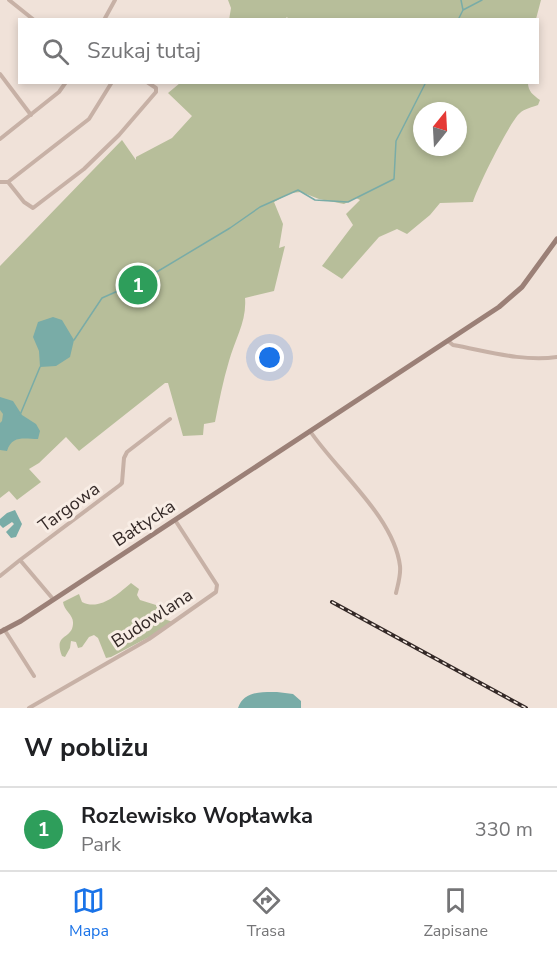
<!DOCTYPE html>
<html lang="pl">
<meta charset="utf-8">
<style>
:root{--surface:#fff;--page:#f6f6f6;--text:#202124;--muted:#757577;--line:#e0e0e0;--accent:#1a73e8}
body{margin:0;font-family:"Nunito Sans",sans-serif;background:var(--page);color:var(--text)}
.compass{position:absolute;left:413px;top:102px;width:54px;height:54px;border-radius:50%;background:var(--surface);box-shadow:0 3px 9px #0003;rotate:18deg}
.you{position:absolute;left:270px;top:358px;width:21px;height:21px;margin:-15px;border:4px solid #fff;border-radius:50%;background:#1a73e8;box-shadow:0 0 0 9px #1a73e833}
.badge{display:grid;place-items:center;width:39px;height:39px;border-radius:50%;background:var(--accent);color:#fff;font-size:20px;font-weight:700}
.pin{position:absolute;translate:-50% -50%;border:3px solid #fff;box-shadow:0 2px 6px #0006}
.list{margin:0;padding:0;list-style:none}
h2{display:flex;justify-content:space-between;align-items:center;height:78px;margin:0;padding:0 24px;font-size:26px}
h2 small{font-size:20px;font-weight:400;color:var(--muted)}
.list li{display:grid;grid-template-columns:39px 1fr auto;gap:18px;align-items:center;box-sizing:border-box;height:84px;padding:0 24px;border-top:2px solid var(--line)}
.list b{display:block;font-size:22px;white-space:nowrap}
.list p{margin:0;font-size:20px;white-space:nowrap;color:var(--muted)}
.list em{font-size:20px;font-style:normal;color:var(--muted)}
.icon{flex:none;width:33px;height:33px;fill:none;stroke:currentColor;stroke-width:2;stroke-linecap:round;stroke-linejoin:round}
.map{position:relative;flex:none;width:557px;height:708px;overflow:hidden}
.search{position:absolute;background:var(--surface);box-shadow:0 3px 9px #0003;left:18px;right:18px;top:18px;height:66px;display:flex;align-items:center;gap:15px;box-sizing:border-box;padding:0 21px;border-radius:0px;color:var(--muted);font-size:22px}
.sheet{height:162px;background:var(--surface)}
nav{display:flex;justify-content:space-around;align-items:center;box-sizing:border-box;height:84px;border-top:2px solid var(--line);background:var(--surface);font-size:16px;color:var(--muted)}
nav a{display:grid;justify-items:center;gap:3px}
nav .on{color:var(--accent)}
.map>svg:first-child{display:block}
.green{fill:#b7be9a;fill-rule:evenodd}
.water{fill:#79aca7}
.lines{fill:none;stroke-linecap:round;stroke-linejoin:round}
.stream{stroke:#79aca7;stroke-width:1.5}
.minor{stroke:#c7b1a6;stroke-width:4}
.secondary{stroke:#9b8077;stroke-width:5}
.rail-casing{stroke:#342927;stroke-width:4}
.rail{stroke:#f8ede5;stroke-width:1.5;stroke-dasharray:4.5;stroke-linecap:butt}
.labels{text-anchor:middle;stroke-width:6;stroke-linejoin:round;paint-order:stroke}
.street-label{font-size:18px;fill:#342927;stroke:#f8ede5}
</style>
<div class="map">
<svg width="557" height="708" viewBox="0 0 557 708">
<rect width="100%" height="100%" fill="#f0e2d9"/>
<path class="green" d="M228,0H541L536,19L293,20L286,17L287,19L229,20L231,8Z
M180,83H528C528,91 533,95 540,100L538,105C533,107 524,109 520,113C510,121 477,188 473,202L440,203L430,215L407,234L397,229L379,237L342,279L322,266L353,225L346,214L360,200L356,198L344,204L319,199L301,192L290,193L274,202L283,224L279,248L285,246L274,291L245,298C247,321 235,339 229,361C223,381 219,401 215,422L204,424L203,435L183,436L168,383H165L79,451L66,437L39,463L29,469L41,482L17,500L9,491L0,498V266L122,140L136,160V157L172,138L192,116L168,93ZM422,111H458V147H422Z
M131,583L139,589L137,595L140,600L156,605L164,619L173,622L151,636L111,657L106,658L98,638L94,635L89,637L82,647L78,648L76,642L71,641L70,648L65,657L62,656C53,633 72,640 73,624C74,615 64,611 63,602L79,594L82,602C100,611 118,594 131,583Z"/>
<path class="water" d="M53,317L62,320L74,340L70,357L56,366L40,367L39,351L33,337L38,322Z
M0,397L13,401L22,415L36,424L40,431L38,439C24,439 12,435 7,451L0,450V423L2,421L3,414L0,410Z
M15,510L22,524L16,537L11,538L6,532L14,524L12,522L3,528L0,525V519L7,513Z
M277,692L293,694L301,701V708H238C244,691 261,692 277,692Z"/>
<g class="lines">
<path class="stream" d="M463,10L482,0
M458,20L463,10L461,0
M74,340L102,298L145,279L230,228L260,207L298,190L315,200L348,202L394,179L396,141L426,82
M20,415L40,367"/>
<path class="minor" d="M9,0L34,20
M104,20L115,0
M0,74L31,115
M0,139L59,92L66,82
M0,182H8L89,119L112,82
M8,182L24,202L33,208L84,169L119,135L156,92V88L147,82
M448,341L453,345C487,351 522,362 557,357
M310,431C337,471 394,517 400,566C401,575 398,584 396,593
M20,560L120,485L122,483L124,458L127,452L170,419
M0,576L20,560L53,599
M4,629L34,676
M29,708L149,639L216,592L217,585L175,520"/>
<path class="secondary" d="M0,632L21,621L499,307L522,287L557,239"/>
<defs>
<path id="rail" d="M332,602L526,708"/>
</defs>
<use href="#rail" class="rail-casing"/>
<use href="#rail" class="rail"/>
</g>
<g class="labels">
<g class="street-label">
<text transform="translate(69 507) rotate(-36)" y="6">Targowa</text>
<text transform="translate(144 523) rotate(-33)" y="6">Bałtycka</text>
<text transform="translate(152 618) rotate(-33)" y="6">Budowlana</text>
</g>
</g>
</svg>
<svg class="compass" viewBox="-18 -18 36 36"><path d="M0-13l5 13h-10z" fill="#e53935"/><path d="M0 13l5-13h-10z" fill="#757577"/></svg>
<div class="you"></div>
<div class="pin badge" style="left:138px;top:285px;background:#2e9e5b">1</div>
<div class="search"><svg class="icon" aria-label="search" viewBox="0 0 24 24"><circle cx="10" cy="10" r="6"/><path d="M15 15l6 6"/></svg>Szukaj tutaj</div>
</div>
<section class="sheet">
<h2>W pobliżu<small></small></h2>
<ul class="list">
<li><span class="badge" style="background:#2e9e5b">1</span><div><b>Rozlewisko Wopławka</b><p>Park</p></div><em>330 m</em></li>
</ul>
</section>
<nav>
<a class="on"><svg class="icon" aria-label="map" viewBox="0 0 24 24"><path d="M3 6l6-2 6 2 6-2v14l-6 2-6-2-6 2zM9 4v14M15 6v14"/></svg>Mapa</a>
<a><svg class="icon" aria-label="directions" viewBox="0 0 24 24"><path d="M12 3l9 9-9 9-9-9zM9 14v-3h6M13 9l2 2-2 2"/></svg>Trasa</a>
<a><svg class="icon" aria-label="saved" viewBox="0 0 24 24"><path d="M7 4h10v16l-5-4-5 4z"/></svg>Zapisane</a>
</nav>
